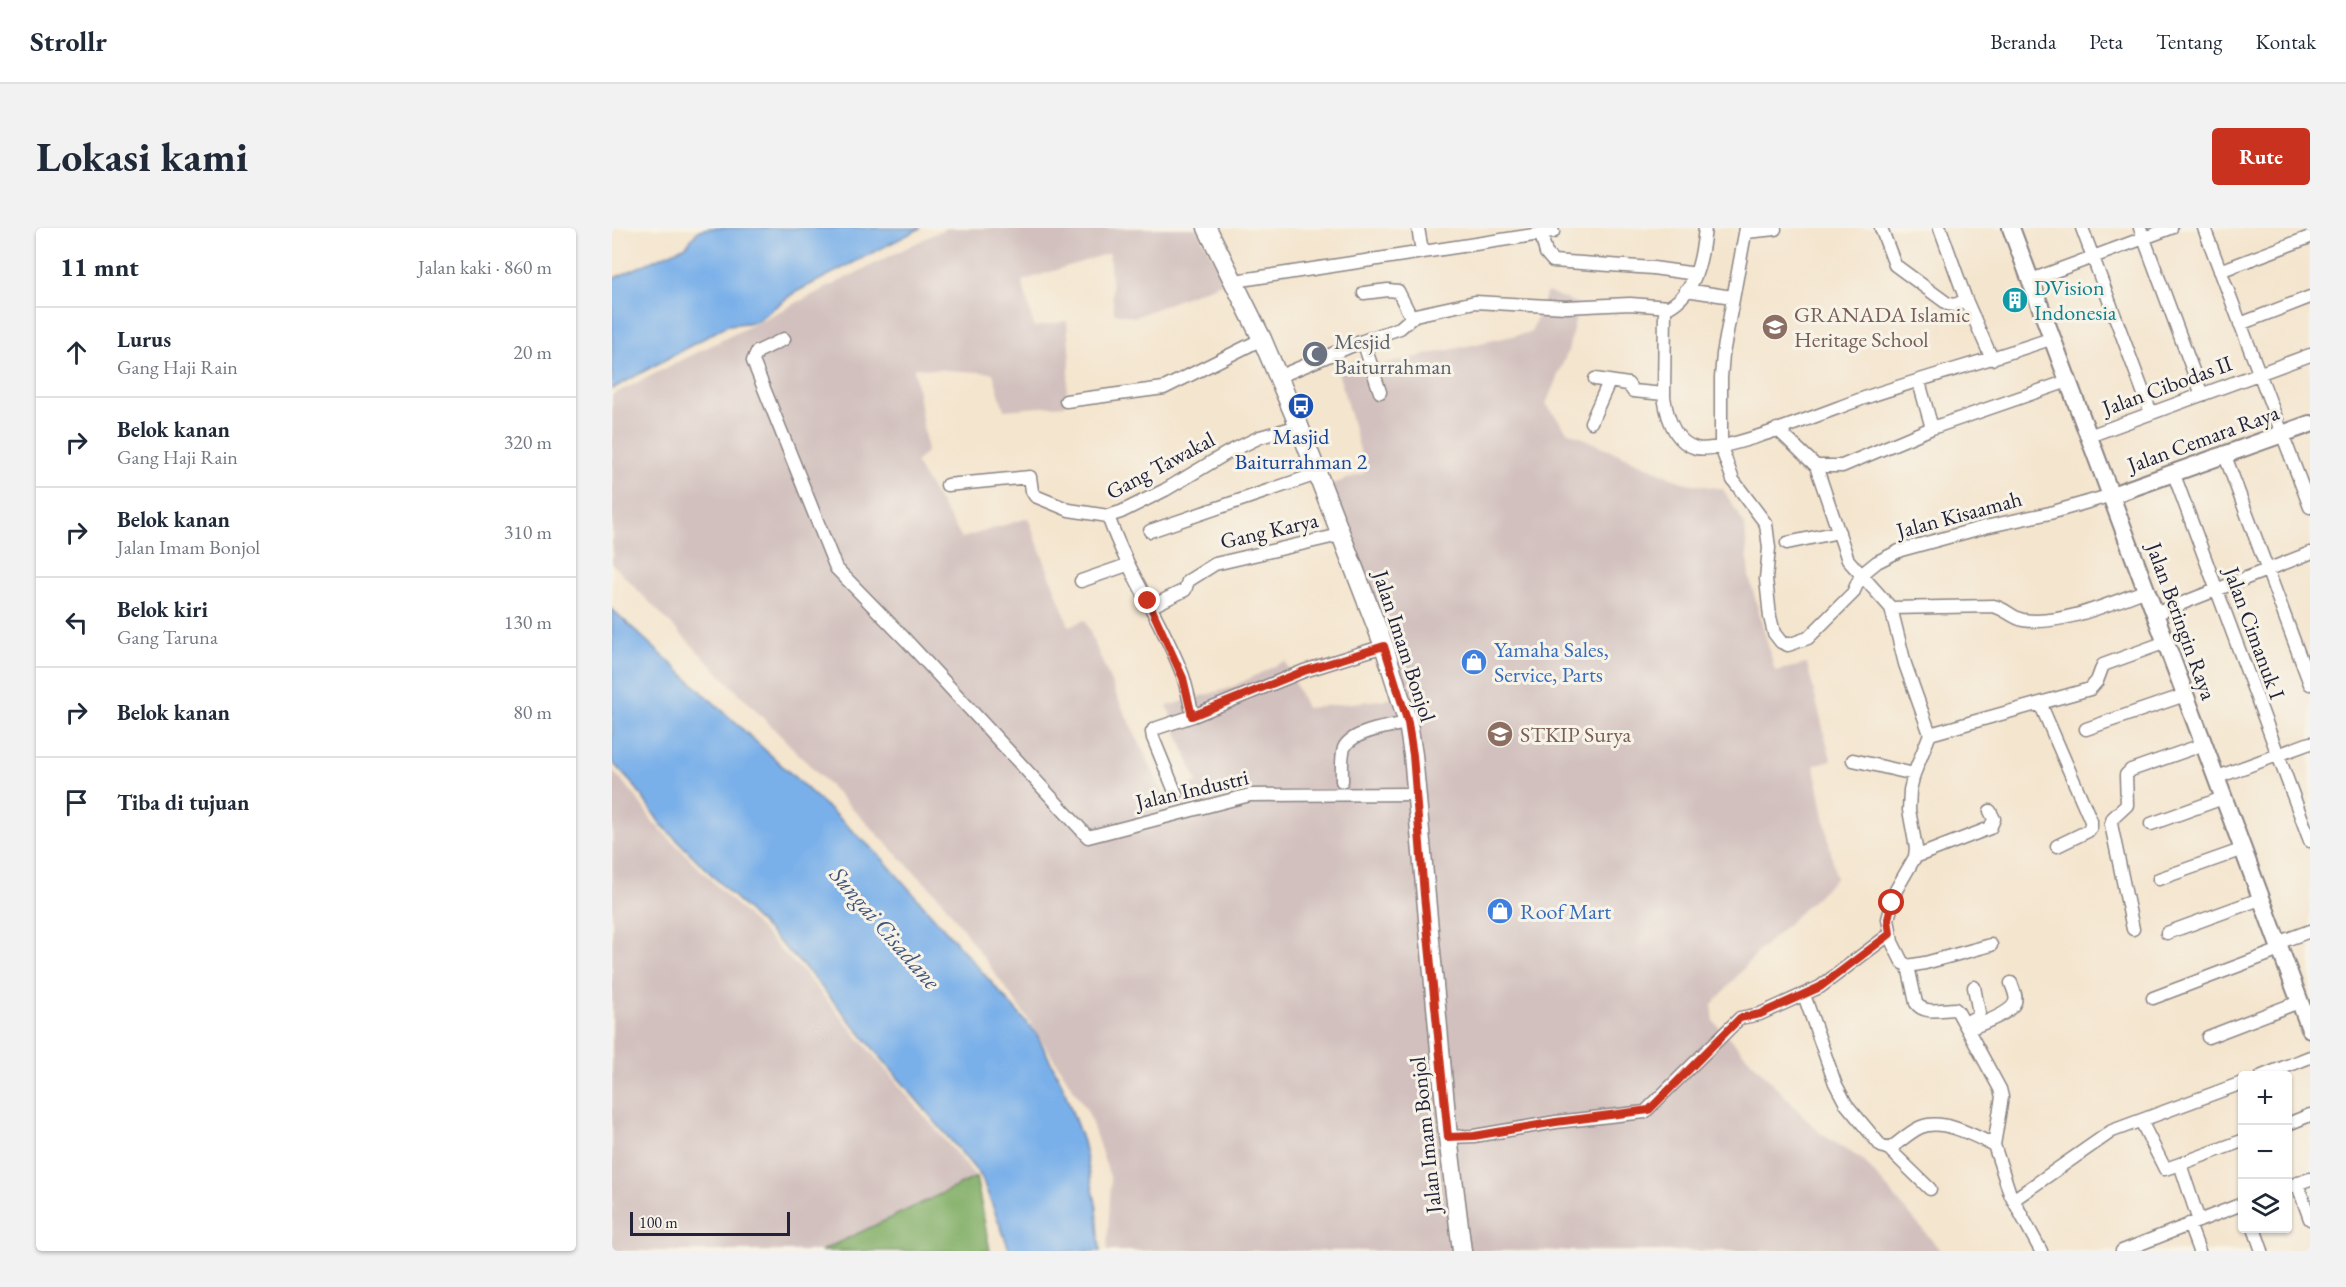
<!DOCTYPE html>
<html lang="id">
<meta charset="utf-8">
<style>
:root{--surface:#fff;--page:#f2f2f3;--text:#1f2937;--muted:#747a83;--line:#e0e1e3;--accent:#c8321e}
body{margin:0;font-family:"EB Garamond",serif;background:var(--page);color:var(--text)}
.controls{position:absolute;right:18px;bottom:18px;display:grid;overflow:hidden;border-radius:6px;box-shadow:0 2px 4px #0004}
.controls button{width:54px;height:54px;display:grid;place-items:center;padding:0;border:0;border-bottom:2px solid var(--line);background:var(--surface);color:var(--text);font:30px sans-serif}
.scale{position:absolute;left:18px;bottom:15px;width:160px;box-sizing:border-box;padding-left:6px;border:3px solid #22223b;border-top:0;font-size:16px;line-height:21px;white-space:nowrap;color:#22223b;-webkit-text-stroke:4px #f7f3e8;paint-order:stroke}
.stop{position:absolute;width:18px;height:18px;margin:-14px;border:4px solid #c8321e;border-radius:50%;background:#fff}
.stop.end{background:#c8321e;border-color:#fff;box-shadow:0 2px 6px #0008}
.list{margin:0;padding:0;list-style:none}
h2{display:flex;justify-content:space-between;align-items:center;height:78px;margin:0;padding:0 24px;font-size:26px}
h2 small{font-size:20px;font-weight:400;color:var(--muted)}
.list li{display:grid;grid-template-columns:39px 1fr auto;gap:18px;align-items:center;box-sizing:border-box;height:90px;padding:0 24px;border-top:2px solid var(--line)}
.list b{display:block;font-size:22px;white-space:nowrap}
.list p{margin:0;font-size:20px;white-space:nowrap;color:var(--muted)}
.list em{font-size:20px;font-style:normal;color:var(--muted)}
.icon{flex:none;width:33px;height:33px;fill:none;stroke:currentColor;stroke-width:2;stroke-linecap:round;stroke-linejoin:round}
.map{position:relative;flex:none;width:1698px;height:1023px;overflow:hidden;border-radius:6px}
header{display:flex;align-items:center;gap:36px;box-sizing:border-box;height:84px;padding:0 30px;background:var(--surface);border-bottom:2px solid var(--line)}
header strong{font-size:28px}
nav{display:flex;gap:33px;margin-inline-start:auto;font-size:21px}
.intro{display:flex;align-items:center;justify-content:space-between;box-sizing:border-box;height:144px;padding:0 36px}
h1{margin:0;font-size:42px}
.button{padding:15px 27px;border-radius:6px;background:var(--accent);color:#fff;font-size:21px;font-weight:700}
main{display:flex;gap:36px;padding:0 36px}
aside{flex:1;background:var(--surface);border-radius:6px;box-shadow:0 2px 4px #0004}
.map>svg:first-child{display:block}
.industrial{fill:#d1c0bd}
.forest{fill:#81ae66;stroke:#526850;stroke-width:1.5}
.water{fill:#7ab0e9;stroke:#4e6992;stroke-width:1.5}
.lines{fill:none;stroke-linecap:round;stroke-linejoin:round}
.street-casing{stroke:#8b8484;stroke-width:15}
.secondary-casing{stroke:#8b8484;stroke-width:20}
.primary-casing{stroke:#8b8484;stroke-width:21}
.street{stroke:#fff;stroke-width:12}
.secondary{stroke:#fff;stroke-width:16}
.primary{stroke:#fff;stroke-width:18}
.route{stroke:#c8321e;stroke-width:8}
.labels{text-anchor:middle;stroke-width:6;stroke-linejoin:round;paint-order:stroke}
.culture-label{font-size:22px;fill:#0d838f;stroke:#f7f3e8;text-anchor:start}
.education-label{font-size:22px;fill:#785e54;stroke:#f7f3e8;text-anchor:start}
.worship-label{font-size:22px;fill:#5b616d;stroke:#f7f3e8;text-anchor:start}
.street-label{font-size:22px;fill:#22223b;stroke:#f7f3e8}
.transit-label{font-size:22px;fill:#164399;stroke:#f7f3e8}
.shop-label{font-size:22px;fill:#366cbe;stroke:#f7f3e8;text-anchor:start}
.water-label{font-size:24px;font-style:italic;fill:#415478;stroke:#f7f3e8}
</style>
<header>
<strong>Strollr</strong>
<nav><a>Beranda</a><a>Peta</a><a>Tentang</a><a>Kontak</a></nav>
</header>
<div class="intro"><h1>Lokasi kami</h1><a class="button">Rute</a></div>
<main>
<aside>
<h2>11 mnt<small>Jalan kaki · 860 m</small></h2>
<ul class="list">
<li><svg class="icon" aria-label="ahead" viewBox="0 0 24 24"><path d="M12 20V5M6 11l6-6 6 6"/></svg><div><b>Lurus</b><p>Gang Haji Rain</p></div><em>20 m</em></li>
<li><svg class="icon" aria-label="right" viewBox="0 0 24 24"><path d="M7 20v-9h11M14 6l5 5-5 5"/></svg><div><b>Belok kanan</b><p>Gang Haji Rain</p></div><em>320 m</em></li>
<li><svg class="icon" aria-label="right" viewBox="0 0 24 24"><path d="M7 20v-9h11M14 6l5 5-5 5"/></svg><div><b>Belok kanan</b><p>Jalan Imam Bonjol</p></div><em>310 m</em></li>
<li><svg class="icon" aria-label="left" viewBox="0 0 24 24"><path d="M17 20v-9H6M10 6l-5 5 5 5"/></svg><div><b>Belok kiri</b><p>Gang Taruna</p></div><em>130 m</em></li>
<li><svg class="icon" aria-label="right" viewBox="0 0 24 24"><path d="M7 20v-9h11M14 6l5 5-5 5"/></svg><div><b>Belok kanan</b></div><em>80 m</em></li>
<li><svg class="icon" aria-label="arrive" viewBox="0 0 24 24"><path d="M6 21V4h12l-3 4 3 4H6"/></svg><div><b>Tiba di tujuan</b></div></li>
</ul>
</aside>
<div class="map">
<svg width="1698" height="1023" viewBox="0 0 1698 1023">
<rect width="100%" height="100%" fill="#f7f3e8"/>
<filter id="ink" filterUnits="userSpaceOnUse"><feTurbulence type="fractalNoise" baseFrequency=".0167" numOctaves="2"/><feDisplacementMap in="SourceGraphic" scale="12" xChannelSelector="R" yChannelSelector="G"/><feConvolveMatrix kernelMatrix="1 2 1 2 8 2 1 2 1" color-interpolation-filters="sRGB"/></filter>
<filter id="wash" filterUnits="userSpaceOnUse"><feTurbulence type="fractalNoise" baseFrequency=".008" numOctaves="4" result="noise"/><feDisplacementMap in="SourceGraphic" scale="24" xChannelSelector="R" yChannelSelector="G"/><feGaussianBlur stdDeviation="1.35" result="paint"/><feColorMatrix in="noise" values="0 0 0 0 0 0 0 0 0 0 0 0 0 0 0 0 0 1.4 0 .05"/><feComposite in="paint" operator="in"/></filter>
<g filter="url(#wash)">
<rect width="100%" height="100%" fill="#f4e5ce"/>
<path class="industrial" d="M334,0H584L614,53L523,89L502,85L497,25L410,53L422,99L455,93L458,134L453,177L392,182L381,145L302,140L315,223L303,235L350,310L416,290L457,398L473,392L506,471L552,566L585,555L555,478L618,460L673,433L694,480L794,469L718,257L754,244L725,140L758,127L768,137L919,104L935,64L967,76L956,123L934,176L955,203L1070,254L1111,261L1133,297L1137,348L1163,443L1195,436L1219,532L1202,537L1224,650L1146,724L1100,777L1102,794L1208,905L1251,932L1329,1023H495L499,952L476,884L416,791L329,671L0,336V167Z
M0,542L23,567L42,595L192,745L364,949L209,1023H0Z"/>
<path class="forest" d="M364,949L378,1023H209Z"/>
<path class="water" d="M99,0H309L182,65L143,94L116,97L0,161V51L74,18L87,2Z
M0,381L268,628L424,805L450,856L471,914L485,980L488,1023H398L369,948L195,742L48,595L25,561L0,534Z"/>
</g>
<g filter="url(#ink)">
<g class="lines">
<defs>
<path id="street" d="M806,0L810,23
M1134,0L1111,126L1109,150V219L1121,252L1154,296L1157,320L1154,351L1158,389L1162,405L1169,414L1176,417L1196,410L1241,365L1249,347L1265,334L1289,322L1373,299L1438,285L1500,267
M1269,0L1283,37L1336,76L1343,77L1354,72
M1328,0L1354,72L1380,131
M1470,0L1539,185
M1528,0L1590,167
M1592,0L1698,279
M1134,4L1163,1
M929,6L934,25L941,33L1041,40L1084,46
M1608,43L1698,9
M1419,52L1559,0
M623,53L941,4
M1074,62L1120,69
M752,65L776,62L786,63L799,89
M1053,80L1052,169C1055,189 1062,214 1084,220C1111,227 1225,179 1258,168C1318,148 1380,131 1441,110
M1628,96L1698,69
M172,111L145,124L141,133L224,340L293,411L476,609L638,567L804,566
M751,113L768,164
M666,149L751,113L788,100L803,87L863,74L954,79L1018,76L1057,79C1085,63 1090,29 1093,0
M983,151L1016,156L1021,163L1052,166
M1307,154L1320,200
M454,173L552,160L650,111
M979,194L997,154
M1165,201L1204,238H1230L1320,200L1456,153
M1477,208L1698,127
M1612,225L1698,456
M1204,238L1236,332L1279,380L1293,436L1318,506L1302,546L1298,562L1297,582L1304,620L1303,629L1284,662L1276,691L1280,714L1290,734L1296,738L1313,735L1379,717
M1561,244L1698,613
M335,257L418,249L420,263L423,268L457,282L496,288L509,284L553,262L615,225L648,209L687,198
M496,288C515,344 550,392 571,448C575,461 578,475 581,488
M538,303L705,246
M1175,315L1227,304
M469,353L515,337
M538,379L573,362L576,353L603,336L728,307
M1279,380L1381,378C1393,380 1400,390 1411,392C1449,398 1499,375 1535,362
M1543,386L1698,325
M1428,475L1479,593V599L1476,603L1445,618
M1474,501L1573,467
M1318,506L1478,461L1485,453L1491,437L1554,414
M1241,532L1302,546
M1603,550L1698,515
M730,553C730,544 729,529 732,520C739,503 780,498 796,495
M564,566L541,510L540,504L542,501L581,488L692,443L772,418
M1539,596L1611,570
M1303,629L1378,600L1382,591L1378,583
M1547,651L1629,622
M1521,701L1499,596L1501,590L1515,577L1514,547L1519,542L1590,517
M1555,705L1648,671
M1665,715L1698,703
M1296,738L1304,775C1312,787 1330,781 1343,781L1346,784L1388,861L1390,869L1382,917L1398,966L1429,1023
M1192,767L1223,855L1234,876L1269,918L1277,921C1288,914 1297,904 1309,899C1331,890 1363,908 1382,917
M1541,770L1668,722
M1353,795L1364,789L1367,785L1362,759
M1357,801C1368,796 1399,786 1403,774C1405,768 1401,761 1399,755
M1596,809L1687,774
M1650,848L1698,829
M1529,893L1553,941L1568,936
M1676,896L1698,887
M836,909L862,908L944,894L1033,884L1128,790L1148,786L1208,759L1278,706
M1277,921L1318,961
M1685,955L1698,991
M1676,959L1698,951
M1401,972L1500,903L1630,855
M1587,993L1568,936L1630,913
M1577,996L1587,1023
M1642,1000L1650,1023
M1510,1023L1630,976"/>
<path id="secondary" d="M1399,0L1698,801
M1500,267L1698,196"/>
<path id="primary" d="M595,0L650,111L687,198L772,418L796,495L801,527L836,909L850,1023"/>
</defs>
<use href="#street" class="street-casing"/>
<use href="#secondary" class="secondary-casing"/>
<use href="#primary" class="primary-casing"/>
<use href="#street" class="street"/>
<use href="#secondary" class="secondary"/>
<use href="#primary" class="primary"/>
</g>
</g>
<g class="lines" filter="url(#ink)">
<path class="route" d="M536,373L571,450L580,488L692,443L772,418L796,495L801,527L812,667L836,909L862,908L944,894L1037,882L1128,790L1148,786L1208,759L1278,706L1276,691L1280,675"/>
</g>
<defs>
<symbol id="building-disc" viewBox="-11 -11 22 22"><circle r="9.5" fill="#0f9aa8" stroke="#f7f3e8"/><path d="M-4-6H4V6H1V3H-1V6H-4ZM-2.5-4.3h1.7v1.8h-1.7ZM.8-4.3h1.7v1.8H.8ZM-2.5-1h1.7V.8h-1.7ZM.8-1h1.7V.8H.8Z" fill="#fff"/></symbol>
<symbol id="school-disc" viewBox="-11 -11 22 22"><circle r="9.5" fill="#8d6e63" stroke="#f7f3e8"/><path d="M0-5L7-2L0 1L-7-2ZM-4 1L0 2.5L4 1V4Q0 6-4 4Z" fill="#fff"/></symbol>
<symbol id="mosque-disc" viewBox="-11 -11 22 22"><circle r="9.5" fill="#6b7280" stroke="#f7f3e8"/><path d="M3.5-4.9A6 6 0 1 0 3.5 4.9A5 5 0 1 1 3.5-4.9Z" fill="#fff"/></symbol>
<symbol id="bus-disc" viewBox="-11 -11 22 22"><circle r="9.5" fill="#1a4fb4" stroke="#f7f3e8"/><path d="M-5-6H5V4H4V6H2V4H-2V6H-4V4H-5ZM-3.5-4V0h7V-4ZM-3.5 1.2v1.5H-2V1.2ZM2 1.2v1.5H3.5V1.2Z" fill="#fff"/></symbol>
<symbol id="shop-disc" viewBox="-11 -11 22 22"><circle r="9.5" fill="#3f7fe0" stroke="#f7f3e8"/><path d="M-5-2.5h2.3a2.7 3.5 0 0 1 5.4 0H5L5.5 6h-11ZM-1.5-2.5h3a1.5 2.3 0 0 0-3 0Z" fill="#fff"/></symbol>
<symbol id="university-disc" viewBox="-11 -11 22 22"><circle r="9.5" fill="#8d6e63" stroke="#f7f3e8"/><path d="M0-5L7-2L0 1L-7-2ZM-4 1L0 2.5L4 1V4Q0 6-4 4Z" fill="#fff"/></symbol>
</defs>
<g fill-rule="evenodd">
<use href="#building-disc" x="1388" y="57" width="30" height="30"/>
<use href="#school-disc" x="1148" y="84" width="30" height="30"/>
<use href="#mosque-disc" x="688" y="111" width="30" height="30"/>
<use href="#bus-disc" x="674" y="163" width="30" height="30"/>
<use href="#shop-disc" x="847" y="419" width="30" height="30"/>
<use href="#university-disc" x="873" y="491" width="30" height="30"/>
<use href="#shop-disc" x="873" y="668" width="30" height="30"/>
</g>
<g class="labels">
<g class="culture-label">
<text x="1422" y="67">DVision<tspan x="1422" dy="25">Indonesia</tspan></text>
</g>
<g class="education-label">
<text x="1182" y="94">GRANADA Islamic<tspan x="1182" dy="25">Heritage School</tspan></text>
<text x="908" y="514">STKIP Surya</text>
</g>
<g class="worship-label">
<text x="722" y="121">Mesjid<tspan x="722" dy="25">Baiturrahman</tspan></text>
</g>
<g class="street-label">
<text transform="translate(1555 157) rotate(-20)" y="8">Jalan Cibodas II</text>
<text transform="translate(1591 210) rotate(-20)" y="8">Jalan Cemara Raya</text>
<text transform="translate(548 237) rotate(-28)" y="8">Gang Tawakal</text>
<text transform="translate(1347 286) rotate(-15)" y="8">Jalan Kisaamah</text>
<text transform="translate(657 302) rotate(-13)" y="8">Gang Karya</text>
<text transform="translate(1570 393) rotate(70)" y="8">Jalan Beringin Raya</text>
<text transform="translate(1643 405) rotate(70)" y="8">Jalan Cimanuk I</text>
<text transform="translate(793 418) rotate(72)" y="8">Jalan Imam Bonjol</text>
<text transform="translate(580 561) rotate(-13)" y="8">Jalan Industri</text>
<text transform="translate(813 907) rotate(-96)" y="8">Jalan Imam Bonjol</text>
</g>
<g class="transit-label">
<text x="689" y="216">Masjid<tspan x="689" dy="25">Baiturrahman 2</tspan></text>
</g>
<g class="shop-label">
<text x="882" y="429">Yamaha Sales,<tspan x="882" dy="25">Service, Parts</tspan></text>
<text x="908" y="691">Roof Mart</text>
</g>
<g class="water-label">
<text transform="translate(273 700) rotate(49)" y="8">Sungai Cisadane</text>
</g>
</g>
</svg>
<div class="controls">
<button>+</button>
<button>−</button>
<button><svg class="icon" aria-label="layers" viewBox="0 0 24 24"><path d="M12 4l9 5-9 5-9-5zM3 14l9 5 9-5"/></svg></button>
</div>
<div class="scale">100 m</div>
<div class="stop" style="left:1280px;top:675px"></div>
<div class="stop end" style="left:536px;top:373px"></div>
</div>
</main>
